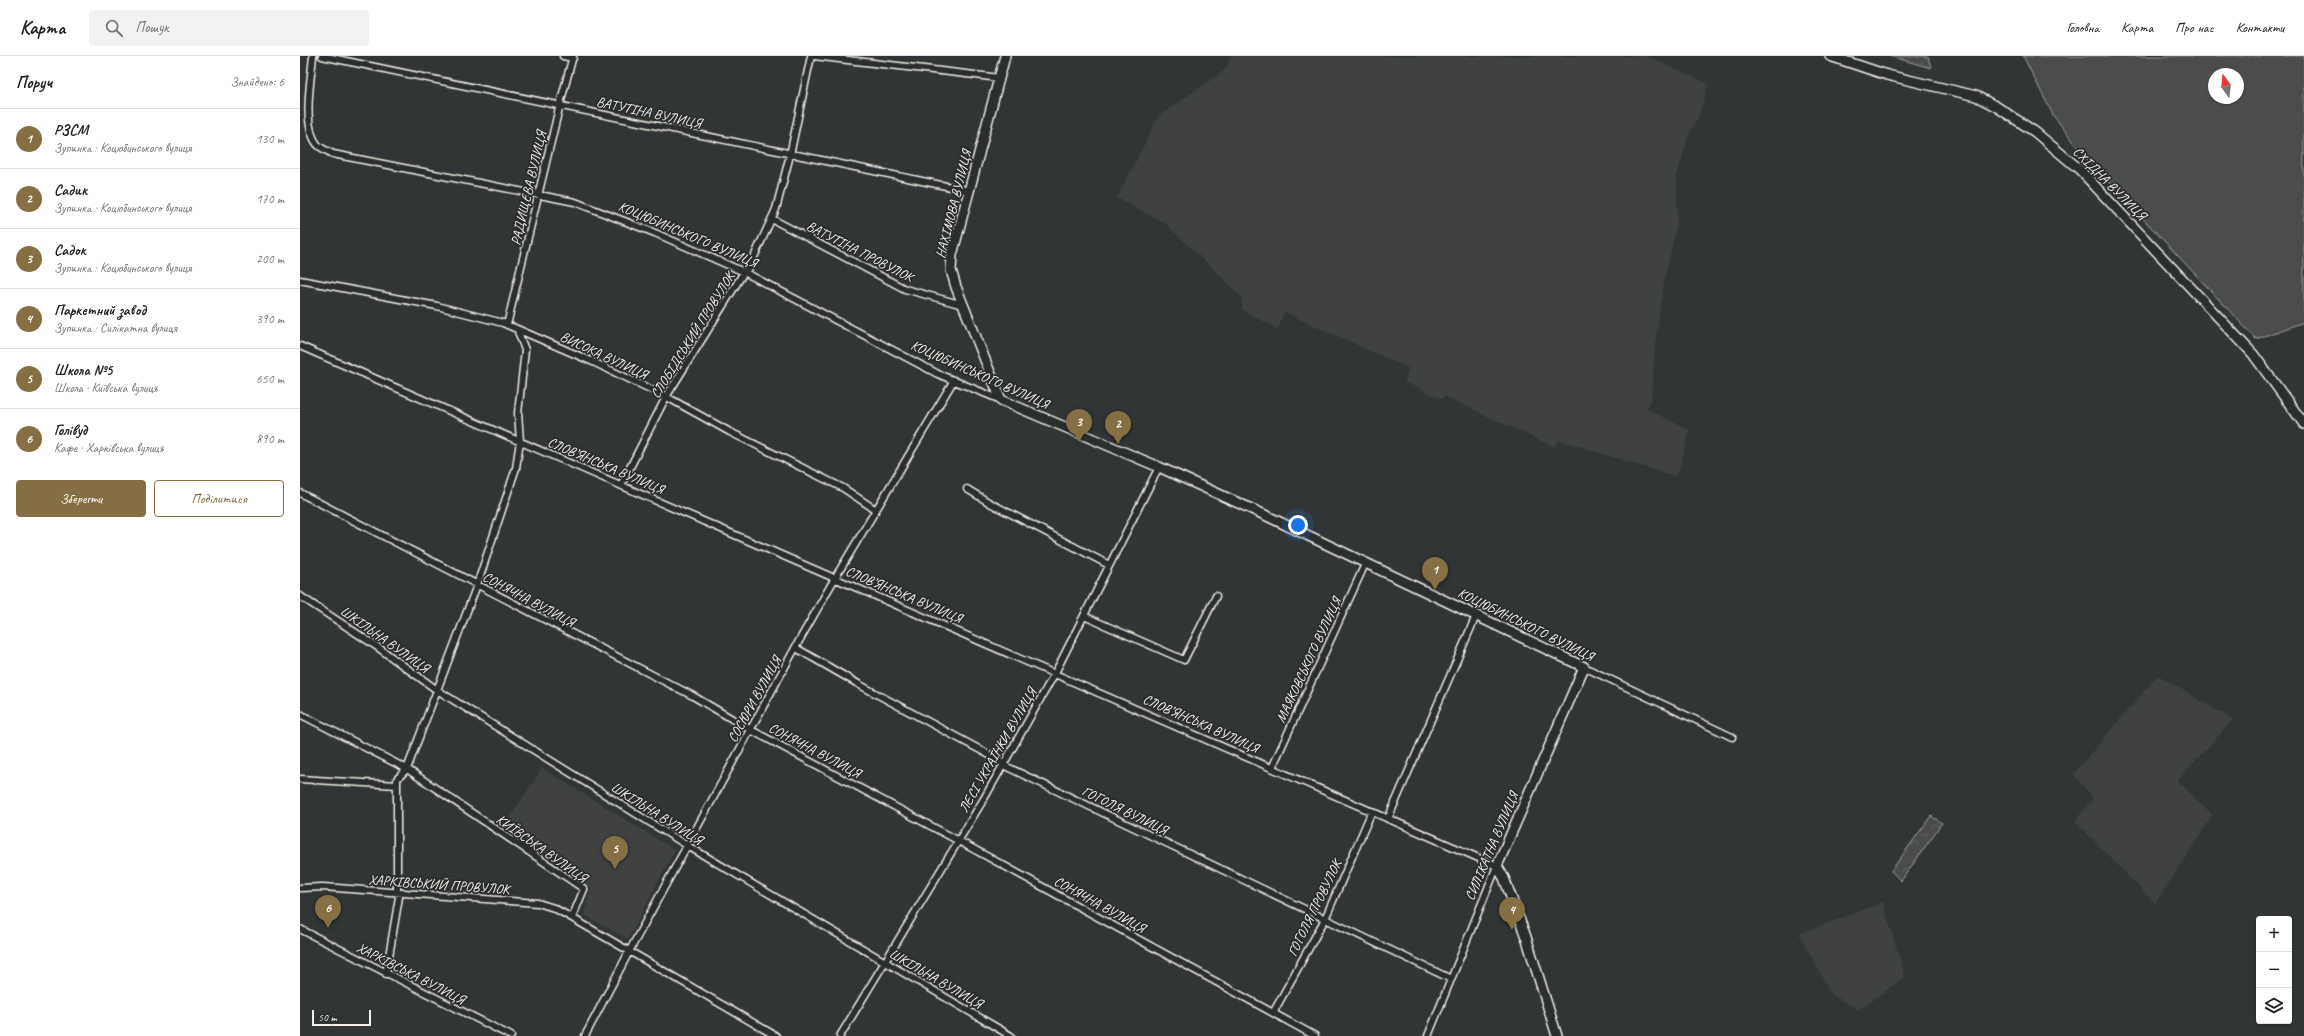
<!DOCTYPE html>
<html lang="uk">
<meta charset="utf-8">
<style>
:root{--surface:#fff;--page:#f2f2f2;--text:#202124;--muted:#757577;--line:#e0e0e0;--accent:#847042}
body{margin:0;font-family:Caveat,sans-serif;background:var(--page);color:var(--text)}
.controls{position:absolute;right:12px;bottom:12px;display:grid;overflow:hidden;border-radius:4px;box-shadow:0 1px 3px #0004}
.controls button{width:36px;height:36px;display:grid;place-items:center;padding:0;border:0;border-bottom:1px solid var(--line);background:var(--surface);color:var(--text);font:20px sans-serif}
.compass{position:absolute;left:1908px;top:12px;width:36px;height:36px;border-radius:50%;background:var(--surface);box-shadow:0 1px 3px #0004;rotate:345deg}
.scale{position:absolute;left:12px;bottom:10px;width:59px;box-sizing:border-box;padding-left:4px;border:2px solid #f4f1e8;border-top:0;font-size:11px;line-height:14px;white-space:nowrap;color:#f4f1e8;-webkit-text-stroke:3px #2a2d2e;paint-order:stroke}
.you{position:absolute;left:998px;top:469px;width:14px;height:14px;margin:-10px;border:3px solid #fff;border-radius:50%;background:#1a73e8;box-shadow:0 0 0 6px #1a73e833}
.badge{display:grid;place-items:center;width:26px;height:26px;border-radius:50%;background:var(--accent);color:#fff;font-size:13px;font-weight:700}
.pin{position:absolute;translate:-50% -33px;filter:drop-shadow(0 1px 2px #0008)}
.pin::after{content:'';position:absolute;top:21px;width:14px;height:12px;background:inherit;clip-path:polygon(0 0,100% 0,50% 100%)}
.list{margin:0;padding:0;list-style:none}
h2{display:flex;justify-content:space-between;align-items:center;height:52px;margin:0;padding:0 16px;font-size:17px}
h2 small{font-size:13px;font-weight:400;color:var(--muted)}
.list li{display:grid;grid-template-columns:26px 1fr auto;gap:12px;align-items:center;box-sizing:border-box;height:60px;padding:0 16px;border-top:1px solid var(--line)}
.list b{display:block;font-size:15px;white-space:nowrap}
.list p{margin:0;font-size:13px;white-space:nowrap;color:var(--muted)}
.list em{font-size:13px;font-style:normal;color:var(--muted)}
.actions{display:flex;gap:8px;padding:12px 16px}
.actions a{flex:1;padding:9px 0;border:1px solid var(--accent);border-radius:4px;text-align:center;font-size:14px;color:var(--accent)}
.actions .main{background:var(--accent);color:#fff}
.icon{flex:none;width:22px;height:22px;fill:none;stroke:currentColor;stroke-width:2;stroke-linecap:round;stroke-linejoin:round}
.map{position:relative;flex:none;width:2004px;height:980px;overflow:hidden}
header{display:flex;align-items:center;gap:24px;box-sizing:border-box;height:56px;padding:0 20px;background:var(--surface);border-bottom:1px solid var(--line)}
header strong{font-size:19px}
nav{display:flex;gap:22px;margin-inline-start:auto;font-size:14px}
.search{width:280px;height:36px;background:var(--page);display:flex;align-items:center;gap:10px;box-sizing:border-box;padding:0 14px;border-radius:4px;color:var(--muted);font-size:15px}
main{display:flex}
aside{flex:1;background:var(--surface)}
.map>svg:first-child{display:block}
.built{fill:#404242}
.grass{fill:url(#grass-dots);stroke:#a09f9a}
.forest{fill:url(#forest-crowns);stroke:#a09f9a}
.garden{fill:#4b4d4c;stroke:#a09f9a;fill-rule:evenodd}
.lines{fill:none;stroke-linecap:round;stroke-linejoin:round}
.street-casing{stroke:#f4f1e8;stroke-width:9}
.secondary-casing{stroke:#f4f1e8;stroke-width:12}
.street{stroke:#2a2d2e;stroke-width:6}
.secondary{stroke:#2a2d2e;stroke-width:9}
.labels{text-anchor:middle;stroke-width:3.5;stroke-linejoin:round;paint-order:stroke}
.street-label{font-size:14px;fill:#f4f1e8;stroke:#2a2d2e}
</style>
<header>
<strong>Карта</strong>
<div class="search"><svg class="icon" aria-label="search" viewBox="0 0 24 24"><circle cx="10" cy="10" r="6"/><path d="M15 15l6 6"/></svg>Пошук</div>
<nav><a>Головна</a><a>Карта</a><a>Про нас</a><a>Контакти</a></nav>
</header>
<main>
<aside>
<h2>Поруч<small>Знайдено: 6</small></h2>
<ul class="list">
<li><span class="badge">1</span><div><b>РЗСМ</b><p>Зупинка · Коцюбинського вулиця</p></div><em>130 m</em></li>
<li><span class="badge">2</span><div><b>Садик</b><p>Зупинка · Коцюбинського вулиця</p></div><em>170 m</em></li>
<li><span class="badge">3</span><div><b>Садок</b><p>Зупинка · Коцюбинського вулиця</p></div><em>200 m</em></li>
<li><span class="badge">4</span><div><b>Паркетний завод</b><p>Зупинка · Силікатна вулиця</p></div><em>390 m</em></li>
<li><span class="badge">5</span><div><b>Школа №5</b><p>Школа · Київська вулиця</p></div><em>650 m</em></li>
<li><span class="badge">6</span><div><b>Голівуд</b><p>Кафе · Харківська вулиця</p></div><em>890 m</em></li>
</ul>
<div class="actions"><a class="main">Зберегти</a><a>Поділитися</a></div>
</aside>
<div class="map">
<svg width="2004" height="980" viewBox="0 0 2004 980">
<defs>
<pattern id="grass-dots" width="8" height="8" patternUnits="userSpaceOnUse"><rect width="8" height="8" fill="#4b4d4c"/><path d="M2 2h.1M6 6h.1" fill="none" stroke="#666766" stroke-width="1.8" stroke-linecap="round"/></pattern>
<pattern id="forest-crowns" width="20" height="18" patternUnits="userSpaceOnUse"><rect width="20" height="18" fill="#4b4d4c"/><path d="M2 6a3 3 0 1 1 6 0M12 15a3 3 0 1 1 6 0" fill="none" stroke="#666766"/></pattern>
</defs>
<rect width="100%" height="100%" fill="#323535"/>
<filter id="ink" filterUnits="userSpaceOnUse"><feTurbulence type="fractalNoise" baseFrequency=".025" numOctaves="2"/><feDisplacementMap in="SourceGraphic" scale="8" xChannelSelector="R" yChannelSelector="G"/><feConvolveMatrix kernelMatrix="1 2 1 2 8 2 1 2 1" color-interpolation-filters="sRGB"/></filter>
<g filter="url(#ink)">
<path class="built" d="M931,0H1346L1409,28L1398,61L1388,81L1377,120V166L1365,221L1356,280L1351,344L1347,353L1390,374L1377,421L1259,384L1254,391L1144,340L1142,343L1105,326L1108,312L984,256L978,273L942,254V241L865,167L817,142L858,61L926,13Z
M1858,619L1933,664L1877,725L1913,759L1855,848L1775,765L1793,742L1773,718Z
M242,712L375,794L328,883L284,859L291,832L205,769Z
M1583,846L1605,921L1558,954L1531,938L1499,878Z"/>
<path class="grass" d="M1589,0H1628L1631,12Z"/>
<path class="forest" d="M1631,760L1642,767L1601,825L1591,815Z"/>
<path class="garden" d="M1723,0H2004V266L1956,283L1787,103L1753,59ZM1914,18H1938V42H1914Z"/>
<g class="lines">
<defs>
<path id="street" d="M13,0C11,23 2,69 17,88C21,93 28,95 33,98L275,146L355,177L444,216L638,318L701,344
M22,0L670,135
M263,0L273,2
M514,0L700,22
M472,163L605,233L663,249
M0,224L137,250L203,267L291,305L365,340L430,376L543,432L576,454
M207,269L260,48L273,0
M0,290L1197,810L1128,980
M321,429L366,341L444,216L449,212L476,153L490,99L511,0
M667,433L690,447L809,509
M0,437L393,640L451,674L657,784L1015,980
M0,540L76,590L137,634L388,790L711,980
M784,560L884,604L916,540
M496,592L560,629L699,704L703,709L1151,923
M1284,611L1432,681
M0,658L107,713L284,833L272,862L476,980
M972,712L1066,506
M0,723L97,729
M1088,763L1176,560
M0,832L23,831L238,847L254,852L272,862
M0,873L211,980
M86,918L99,841L97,836V723L107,713L177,529L216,412L220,385L218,357L225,294L217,273
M973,957L1025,863L1072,755
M285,980L330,894L499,585L535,522L654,324
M540,980L685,741L755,617L859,411"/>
<path id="secondary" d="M705,0L652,199L651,214L656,231L701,344L859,411L967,460L1284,611L1197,810L1204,822L1226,881L1257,980
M1530,0L1587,19L1676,40L1697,51L1735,76L1779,113L1953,298L2004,368"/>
</defs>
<use href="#street" class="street-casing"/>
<use href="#secondary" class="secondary-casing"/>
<use href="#street" class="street"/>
<use href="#secondary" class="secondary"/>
</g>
</g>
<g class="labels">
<g class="street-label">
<text transform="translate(349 56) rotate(12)" y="5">ВАТУТІНА ВУЛИЦЯ</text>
<text transform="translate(1810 127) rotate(45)" y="5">СХІДНА ВУЛИЦЯ</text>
<text transform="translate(228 132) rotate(-77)" y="5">РАДИЩЕВА ВУЛИЦЯ</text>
<text transform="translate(653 148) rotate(-76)" y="5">НАХІМОВА ВУЛИЦЯ</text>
<text transform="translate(388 178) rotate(23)" y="5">КОЦЮБИНСЬКОГО ВУЛИЦЯ</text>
<text transform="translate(560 195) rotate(27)" y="5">ВАТУТІНА ПРОВУЛОК</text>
<text transform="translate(392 279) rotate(-58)" y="5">СЛОБІДСЬКИЙ ПРОВУЛОК</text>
<text transform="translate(304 299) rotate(25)" y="5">ВИСОКА ВУЛИЦЯ</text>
<text transform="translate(680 318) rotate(24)" y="5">КОЦЮБИНСЬКОГО ВУЛИЦЯ</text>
<text transform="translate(306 409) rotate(23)" y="5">СЛОВ’ЯНСЬКА ВУЛИЦЯ</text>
<text transform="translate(604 538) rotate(23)" y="5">СЛОВ’ЯНСЬКА ВУЛИЦЯ</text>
<text transform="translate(229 543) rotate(28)" y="5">СОНЯЧНА ВУЛИЦЯ</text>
<text transform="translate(1226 568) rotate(26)" y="5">КОЦЮБИНСЬКОГО ВУЛИЦЯ</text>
<text transform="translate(85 583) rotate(35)" y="5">ШКІЛЬНА ВУЛИЦЯ</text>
<text transform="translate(1008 604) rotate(-65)" y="5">МАЯКОВСЬКОГО ВУЛИЦЯ</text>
<text transform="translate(454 643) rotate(-61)" y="5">СОСЮРИ ВУЛИЦЯ</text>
<text transform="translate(901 667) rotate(24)" y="5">СЛОВ’ЯНСЬКА ВУЛИЦЯ</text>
<text transform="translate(515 694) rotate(28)" y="5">СОНЯЧНА ВУЛИЦЯ</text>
<text transform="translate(697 694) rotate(-60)" y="5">ЛЕСІ УКРАЇНКИ ВУЛИЦЯ</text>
<text transform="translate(825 754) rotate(26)" y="5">ГОГОЛЯ ВУЛИЦЯ</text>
<text transform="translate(357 757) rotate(32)" y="5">ШКІЛЬНА ВУЛИЦЯ</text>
<text transform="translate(1191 790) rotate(-67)" y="5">СИЛІКАТНА ВУЛИЦЯ</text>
<text transform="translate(242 792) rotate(35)" y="5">КИЇВСЬКА ВУЛИЦЯ</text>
<text transform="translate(139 828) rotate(4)" y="5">ХАРКІВСЬКИЙ ПРОВУЛОК</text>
<text transform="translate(800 848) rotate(29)" y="5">СОНЯЧНА ВУЛИЦЯ</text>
<text transform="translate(1014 852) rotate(-64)" y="5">ГОГОЛЯ ПРОВУЛОК</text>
<text transform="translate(111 917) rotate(27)" y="5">ХАРКІВСЬКА ВУЛИЦЯ</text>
<text transform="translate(636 922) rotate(30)" y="5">ШКІЛЬНА ВУЛИЦЯ</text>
</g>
</g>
</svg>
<div class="controls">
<button>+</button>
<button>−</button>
<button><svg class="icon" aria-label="layers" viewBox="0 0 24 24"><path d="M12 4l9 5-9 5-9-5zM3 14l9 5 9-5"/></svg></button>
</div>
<svg class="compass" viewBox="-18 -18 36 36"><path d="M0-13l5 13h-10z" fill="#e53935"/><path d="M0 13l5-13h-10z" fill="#757577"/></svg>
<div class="scale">50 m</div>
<div class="you"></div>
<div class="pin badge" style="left:1135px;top:534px">1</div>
<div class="pin badge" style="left:818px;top:388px">2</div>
<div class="pin badge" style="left:779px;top:386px">3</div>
<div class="pin badge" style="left:1212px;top:874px">4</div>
<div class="pin badge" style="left:315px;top:813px">5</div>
<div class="pin badge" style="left:28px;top:872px">6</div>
</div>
</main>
